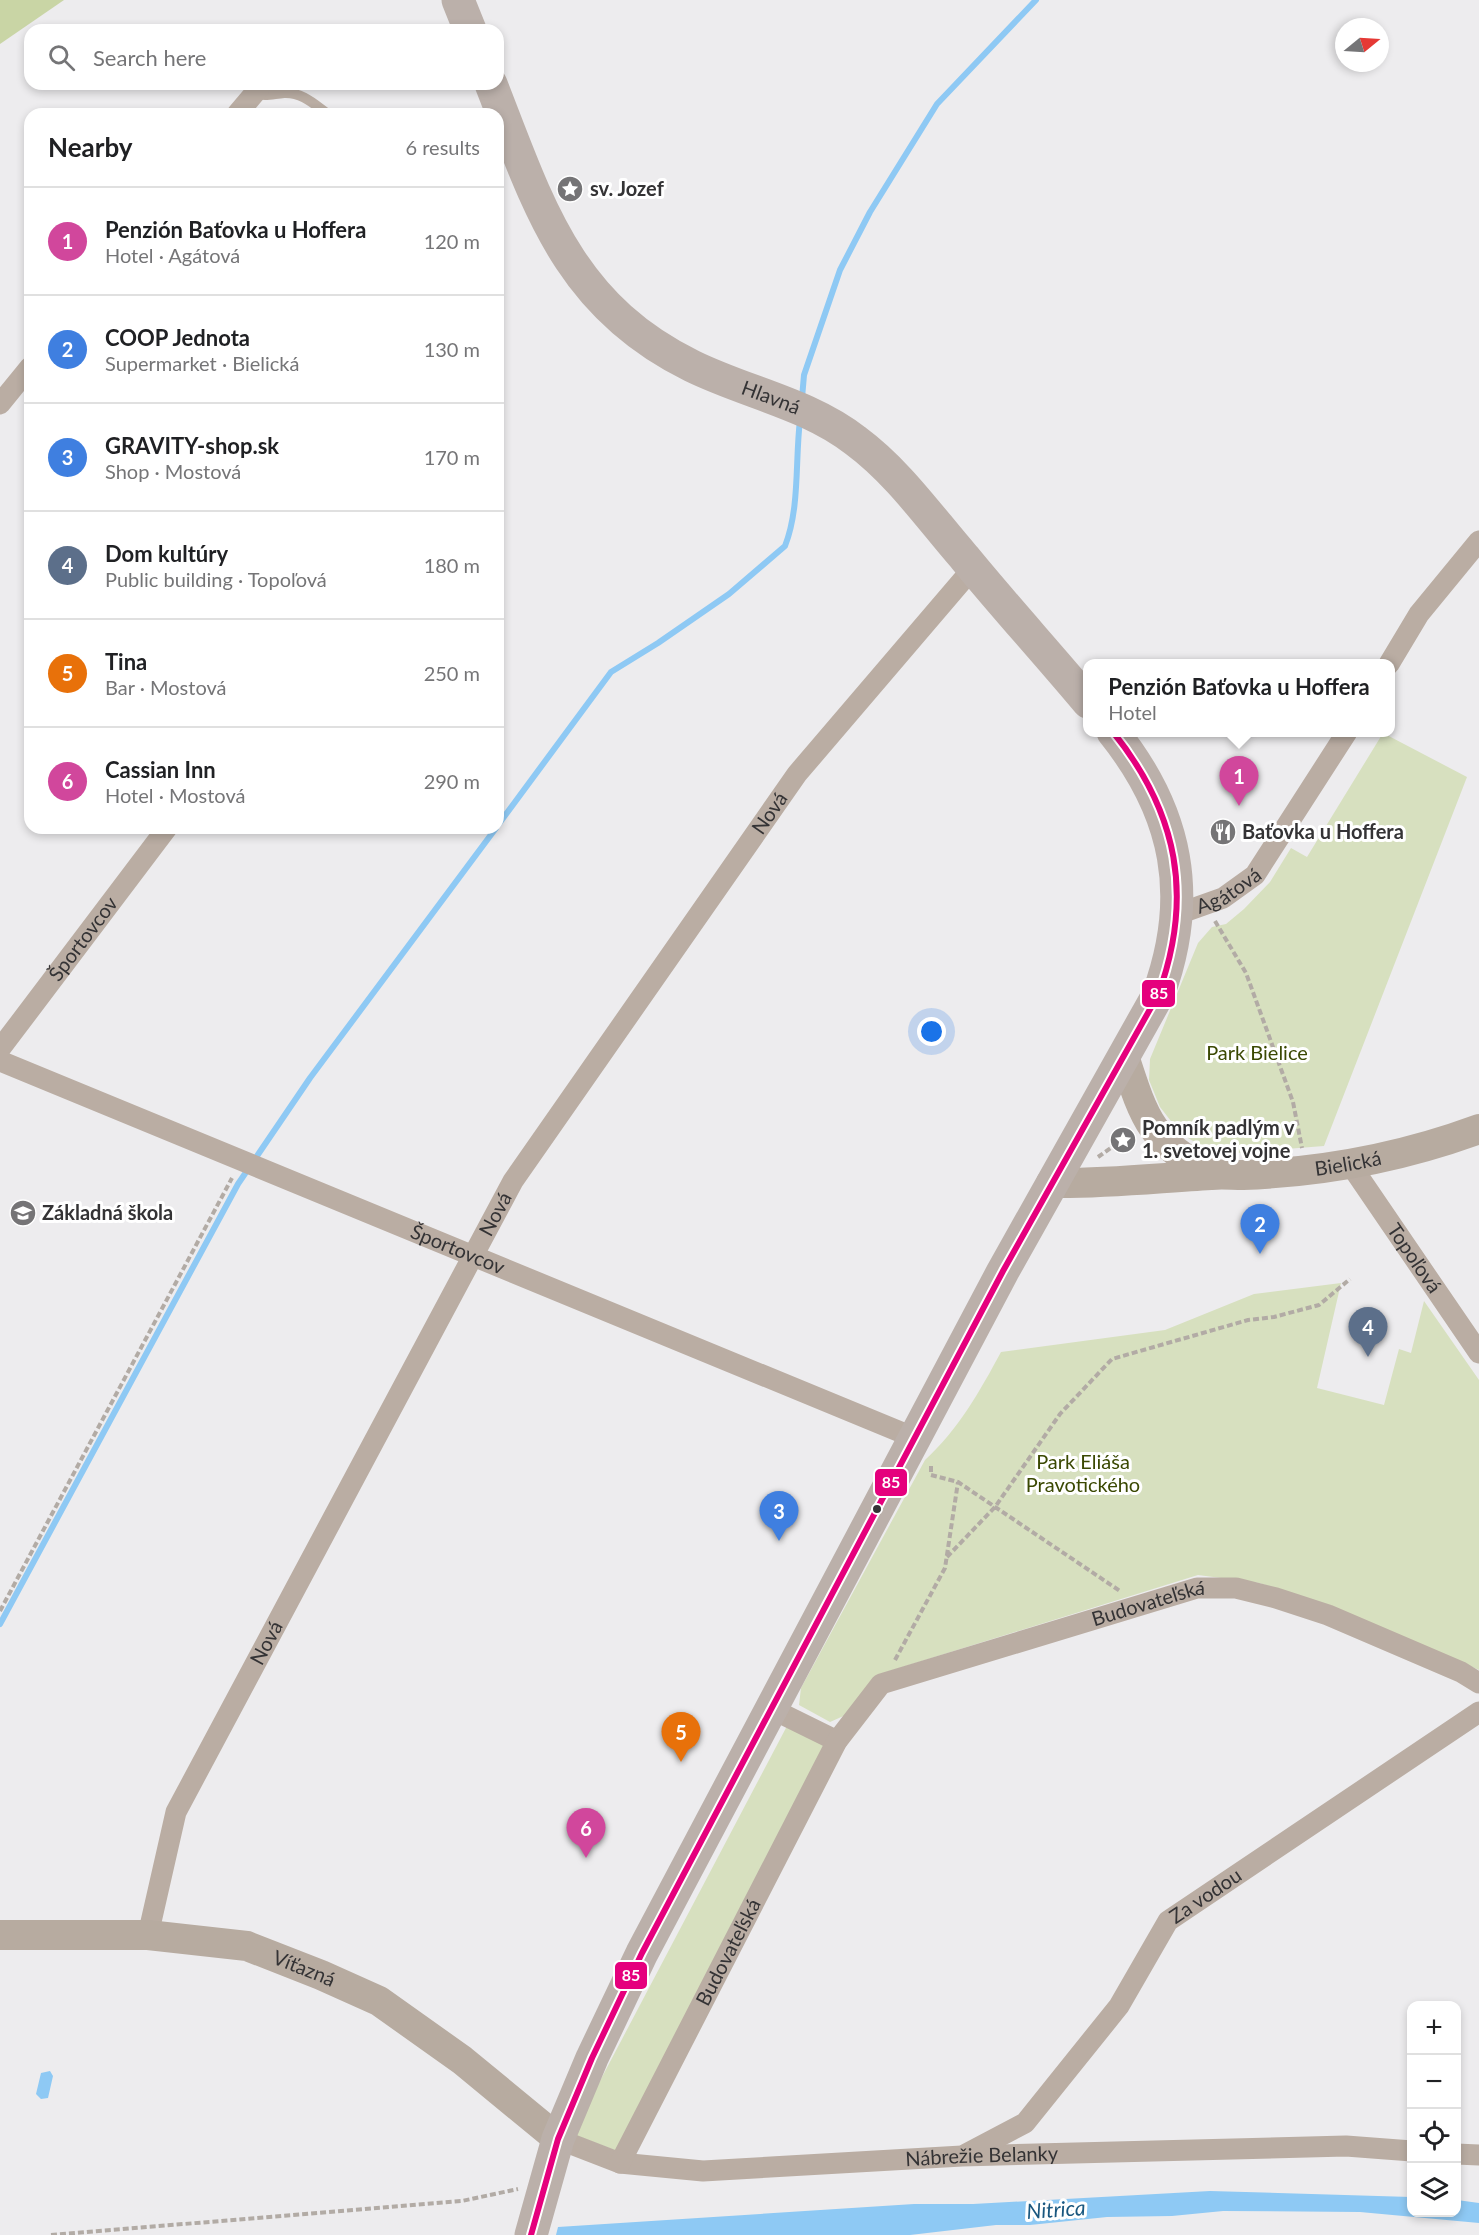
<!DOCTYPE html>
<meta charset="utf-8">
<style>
:root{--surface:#fff;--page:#f2f2f2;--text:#202124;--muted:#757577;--line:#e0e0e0;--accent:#0b8043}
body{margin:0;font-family:Lato,sans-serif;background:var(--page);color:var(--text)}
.controls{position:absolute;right:18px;bottom:18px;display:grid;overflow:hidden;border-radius:12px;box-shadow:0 3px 9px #0003}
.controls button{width:54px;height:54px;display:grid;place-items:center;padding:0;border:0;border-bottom:2px solid var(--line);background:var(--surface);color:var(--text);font:30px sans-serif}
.compass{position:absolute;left:1335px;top:18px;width:54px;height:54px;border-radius:50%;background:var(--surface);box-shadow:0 3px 9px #0003;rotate:72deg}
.you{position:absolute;left:932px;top:1032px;width:21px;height:21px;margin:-15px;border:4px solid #fff;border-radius:50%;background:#1a73e8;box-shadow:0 0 0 9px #1a73e833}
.badge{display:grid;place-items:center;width:39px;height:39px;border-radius:50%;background:var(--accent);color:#fff;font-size:20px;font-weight:700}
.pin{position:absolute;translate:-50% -50px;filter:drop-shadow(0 2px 3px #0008)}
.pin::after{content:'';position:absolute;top:32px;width:21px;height:18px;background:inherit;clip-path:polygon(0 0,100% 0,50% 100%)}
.popup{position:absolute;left:1083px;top:659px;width:312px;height:78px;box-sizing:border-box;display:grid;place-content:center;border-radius:12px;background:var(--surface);filter:drop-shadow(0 2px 4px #0005);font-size:20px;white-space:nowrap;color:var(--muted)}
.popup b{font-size:22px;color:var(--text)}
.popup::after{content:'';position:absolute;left:50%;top:100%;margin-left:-12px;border:12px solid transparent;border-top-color:var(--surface)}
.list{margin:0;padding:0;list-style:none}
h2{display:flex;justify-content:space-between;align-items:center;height:78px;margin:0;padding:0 24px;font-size:26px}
h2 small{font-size:20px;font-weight:400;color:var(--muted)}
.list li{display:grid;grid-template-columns:39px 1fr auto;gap:18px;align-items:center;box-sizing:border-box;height:108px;padding:0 24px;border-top:2px solid var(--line)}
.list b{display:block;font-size:22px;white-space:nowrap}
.list p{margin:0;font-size:20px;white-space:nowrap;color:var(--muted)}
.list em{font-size:20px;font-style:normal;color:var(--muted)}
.icon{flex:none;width:33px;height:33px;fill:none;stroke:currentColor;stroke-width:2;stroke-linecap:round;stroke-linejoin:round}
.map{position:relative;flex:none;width:1479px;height:2235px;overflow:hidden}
.search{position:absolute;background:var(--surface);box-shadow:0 3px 9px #0003;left:24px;top:24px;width:480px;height:66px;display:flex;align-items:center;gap:15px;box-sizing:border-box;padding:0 21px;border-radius:18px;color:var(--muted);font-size:22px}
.panel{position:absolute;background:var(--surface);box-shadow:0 3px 9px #0003;left:24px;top:108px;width:480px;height:726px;border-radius:18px}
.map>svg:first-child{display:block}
.green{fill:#d7e0bf}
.forest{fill:#c9d5a5}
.water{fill:#8ec9f4}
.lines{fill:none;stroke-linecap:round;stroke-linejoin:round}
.stream{stroke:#8ec9f4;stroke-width:6}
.path{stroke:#b2aba5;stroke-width:4;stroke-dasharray:6 3;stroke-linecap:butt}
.service{stroke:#baada3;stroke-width:10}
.minor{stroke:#baada3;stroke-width:21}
.secondary{stroke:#b7aba0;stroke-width:30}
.primary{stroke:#bbb0aa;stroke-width:33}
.bus-1-casing{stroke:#fff;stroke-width:10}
.bus-1{stroke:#e5007d;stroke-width:6}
.bus-dot{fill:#343335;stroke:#fff;stroke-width:2}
.labels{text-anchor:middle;stroke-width:6;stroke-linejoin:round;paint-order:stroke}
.poi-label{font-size:20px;font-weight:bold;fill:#343335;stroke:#fff;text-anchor:start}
.street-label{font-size:20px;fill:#343335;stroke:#fff}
.park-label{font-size:20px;fill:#3b4903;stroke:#fff}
.water-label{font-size:21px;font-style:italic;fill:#19577f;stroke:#fff}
.line-badge{stroke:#fff;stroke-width:2}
.badge-label{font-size:16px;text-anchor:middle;font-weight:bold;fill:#fff}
</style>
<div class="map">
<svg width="1479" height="2235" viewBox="0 0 1479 2235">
<rect width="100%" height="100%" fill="#edecee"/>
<path class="green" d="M1383,733L1467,777L1324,1146L1237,1153L1207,1149L1181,1134L1160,1107L1149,1080L1150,1059L1198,943L1212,927L1226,924L1244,909L1270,882L1291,848L1307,857Z
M1341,1283L1317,1388L1384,1405L1399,1349L1411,1353L1424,1301L1479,1380V1670L1329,1605L1259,1583L1198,1575L877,1675L857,1710L830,1722L799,1705L801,1688L925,1460C958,1430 980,1391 1001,1352L1165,1330L1254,1294Z
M787,1726L827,1744L617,2151L572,2134Z"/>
<path class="forest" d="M0,0H64L0,44Z"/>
<path class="water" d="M50,2071L53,2076L48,2098L41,2099L36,2094L41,2073Z
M1210,2191L1411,2197L1412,2212H1456L1457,2200L1479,2203V2223L1360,2212L1223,2211L1172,2216L1107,2217L1030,2225H996L910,2235H556L558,2227L914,2204H973Z"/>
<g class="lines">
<path class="stream" d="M802,398L804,375L840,270L870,212L937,104L1036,0
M498,825L611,672L658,643L729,594L785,546C800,508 795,461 800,420
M0,1624L238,1184L310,1078L496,828"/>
<path class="path" d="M1215,921L1246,973L1293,1102L1302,1148
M1098,1157L1119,1142L1122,1146L1129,1142L1123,1133L1116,1138L1119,1142
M931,1466V1475L958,1482L1120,1591
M947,1557L995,1507L1060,1414L1112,1359L1248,1320L1274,1317L1319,1305L1350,1279
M0,1611L232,1178
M895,1660L945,1568L958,1482
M51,2235L462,2201L518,2189"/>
<path class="service" d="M254,93C265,97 272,94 284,93C302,92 314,104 328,114"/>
<g class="minor">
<path d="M237,114L259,88"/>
<path d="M0,404L30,367"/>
<path d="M1389,664L1419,614L1479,541"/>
<path id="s1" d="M1178,914L1223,898L1255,875L1347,732"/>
<path id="s2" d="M0,1049L167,828"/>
<path id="s3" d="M0,1061L915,1438"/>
<path id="s4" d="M1350,1164L1479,1353"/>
<path d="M770,1708L837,1741"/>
<path id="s5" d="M148,1935L176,1812L513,1181L797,774L973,568"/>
<path id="s6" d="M558,2139L620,2163L703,2171L962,2156L1346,2146L1412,2151"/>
<path id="s7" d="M966,2154L1025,2123L1119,2006L1168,1921L1479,1712"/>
<path d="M1456,2154L1479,2155"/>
<path id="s8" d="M620,2163L837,1741L881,1684L1197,1588H1236L1276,1598L1328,1615L1461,1672L1479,1683"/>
</g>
<g class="secondary">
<path d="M1124,1056C1144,1118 1152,1145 1214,1174"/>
<path id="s9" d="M1051,1183C1105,1184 1157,1178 1211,1175C1221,1174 1232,1175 1243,1175C1323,1172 1403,1157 1479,1129"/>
<path id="s10" d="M0,1935H148L247,1946L321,1975L379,2001L462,2060L558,2139"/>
</g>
<g class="primary">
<path d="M458,0L470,30"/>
<path id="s11" d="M491,84C538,204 567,305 692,366C747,393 807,403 856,441C898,472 930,518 964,557C1004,606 1047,653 1088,702"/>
<path d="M531,2235L558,2139L592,2058L642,1953L1003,1271L1158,995C1194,897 1178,813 1113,732"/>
</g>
<defs>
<path id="bus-1" d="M531,2235L558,2139L592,2058L642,1953L1003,1271L1158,995C1194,897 1178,813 1113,732"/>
</defs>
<use href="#bus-1" class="bus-1-casing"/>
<use href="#bus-1" class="bus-1"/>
</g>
<defs>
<symbol id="sight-disc" viewBox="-11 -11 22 22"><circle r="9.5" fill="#757476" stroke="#fff"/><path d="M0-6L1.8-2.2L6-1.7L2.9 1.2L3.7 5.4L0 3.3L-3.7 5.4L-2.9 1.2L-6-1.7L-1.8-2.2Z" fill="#fff"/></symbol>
<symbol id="restaurant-disc" viewBox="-11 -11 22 22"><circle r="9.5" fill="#757476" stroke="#fff"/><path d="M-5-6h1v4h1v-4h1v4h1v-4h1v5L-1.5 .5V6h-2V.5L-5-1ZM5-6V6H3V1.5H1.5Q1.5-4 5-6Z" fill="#fff"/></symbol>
<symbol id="school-disc" viewBox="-11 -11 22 22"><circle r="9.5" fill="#757476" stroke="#fff"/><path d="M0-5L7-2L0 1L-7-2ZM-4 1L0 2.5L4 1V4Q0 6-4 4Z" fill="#fff"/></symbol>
</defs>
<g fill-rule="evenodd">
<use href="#sight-disc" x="555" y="174" width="30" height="30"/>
<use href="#restaurant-disc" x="1208" y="817" width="30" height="30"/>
<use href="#sight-disc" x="1108" y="1125" width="30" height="30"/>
<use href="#school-disc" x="8" y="1198" width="30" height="30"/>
</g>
<circle class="bus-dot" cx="877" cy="1509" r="5"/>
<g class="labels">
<g class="poi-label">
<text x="590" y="196">sv. Jozef</text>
<text x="1242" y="839">Baťovka u Hoffera</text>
<text x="1142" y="1135">Pomník padlým v<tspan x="1142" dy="23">1. svetovej vojne</tspan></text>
<text x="42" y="1220">Základná škola</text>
</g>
<g class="street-label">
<text dy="7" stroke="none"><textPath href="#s11" startOffset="442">Hlavná</textPath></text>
<text dy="7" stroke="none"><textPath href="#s5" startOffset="1290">Nová</textPath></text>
<text dy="7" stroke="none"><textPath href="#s1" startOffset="56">Agátová</textPath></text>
<text dy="7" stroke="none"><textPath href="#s2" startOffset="138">Športovcov</textPath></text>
<text dy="7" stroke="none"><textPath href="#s9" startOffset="298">Bielická</textPath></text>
<text dy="7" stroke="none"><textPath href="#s5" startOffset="804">Nová</textPath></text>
<text dy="7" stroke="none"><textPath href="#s3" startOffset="495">Športovcov</textPath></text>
<text dy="7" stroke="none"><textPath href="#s4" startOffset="114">Topoľová</textPath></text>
<text dy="7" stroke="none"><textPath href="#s8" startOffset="826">Budovateľská</textPath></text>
<text dy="7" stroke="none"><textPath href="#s5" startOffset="318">Nová</textPath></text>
<text dy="7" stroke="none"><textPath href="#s7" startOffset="360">Za vodou</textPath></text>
<text dy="7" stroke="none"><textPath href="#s8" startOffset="237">Budovateľská</textPath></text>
<text dy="7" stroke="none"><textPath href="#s10" startOffset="309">Víťazná</textPath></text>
<text dy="7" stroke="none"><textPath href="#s6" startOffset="429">Nábrežie Belanky</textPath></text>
</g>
<g class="park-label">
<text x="1257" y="1060">Park Bielice</text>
<text x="1083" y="1469">Park Eliáša<tspan x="1083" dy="23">Pravotického</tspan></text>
</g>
<g class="water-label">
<text transform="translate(1056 2210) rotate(-4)" y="7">Nitrica</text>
</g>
</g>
<g class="line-badge">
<rect x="1141" y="979" width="35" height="29" rx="6" fill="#e5007d"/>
<rect x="874" y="1468" width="34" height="29" rx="6" fill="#e5007d"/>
<rect x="614" y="1961" width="34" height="29" rx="6" fill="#e5007d"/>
</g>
<g class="badge-label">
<text x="1159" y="999">85</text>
<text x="891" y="1488">85</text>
<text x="631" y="1981">85</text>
</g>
</svg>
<div class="controls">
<button>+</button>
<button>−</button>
<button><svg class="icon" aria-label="locate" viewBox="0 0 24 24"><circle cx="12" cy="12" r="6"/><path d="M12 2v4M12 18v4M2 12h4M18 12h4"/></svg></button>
<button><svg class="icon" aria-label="layers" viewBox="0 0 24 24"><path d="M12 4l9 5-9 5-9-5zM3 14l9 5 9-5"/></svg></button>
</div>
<svg class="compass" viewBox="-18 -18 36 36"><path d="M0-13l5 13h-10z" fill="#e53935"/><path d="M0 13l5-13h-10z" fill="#757577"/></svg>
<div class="you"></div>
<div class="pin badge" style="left:1239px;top:806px;background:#d1479c">1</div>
<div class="popup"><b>Penzión Baťovka u Hoffera</b>Hotel</div>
<div class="pin badge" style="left:1260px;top:1254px;background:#3f7fe0">2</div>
<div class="pin badge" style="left:779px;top:1541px;background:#3f7fe0">3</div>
<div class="pin badge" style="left:1368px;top:1357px;background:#5c6f8a">4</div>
<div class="pin badge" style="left:681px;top:1762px;background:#e8710a">5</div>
<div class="pin badge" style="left:586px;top:1858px;background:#d1479c">6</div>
<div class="search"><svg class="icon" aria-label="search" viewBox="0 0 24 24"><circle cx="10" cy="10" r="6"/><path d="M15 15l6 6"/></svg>Search here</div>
<section class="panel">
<h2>Nearby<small>6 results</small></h2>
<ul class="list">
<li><span class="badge" style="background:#d1479c">1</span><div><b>Penzión Baťovka u Hoffera</b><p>Hotel · Agátová</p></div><em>120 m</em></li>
<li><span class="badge" style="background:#3f7fe0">2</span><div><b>COOP Jednota</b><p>Supermarket · Bielická</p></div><em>130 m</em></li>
<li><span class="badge" style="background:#3f7fe0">3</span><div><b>GRAVITY-shop.sk</b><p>Shop · Mostová</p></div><em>170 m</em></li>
<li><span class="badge" style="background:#5c6f8a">4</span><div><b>Dom kultúry</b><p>Public building · Topoľová</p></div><em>180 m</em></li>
<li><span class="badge" style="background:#e8710a">5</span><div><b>Tina</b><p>Bar · Mostová</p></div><em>250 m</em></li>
<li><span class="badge" style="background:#d1479c">6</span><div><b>Cassian Inn</b><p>Hotel · Mostová</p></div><em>290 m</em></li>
</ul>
</section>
</div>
